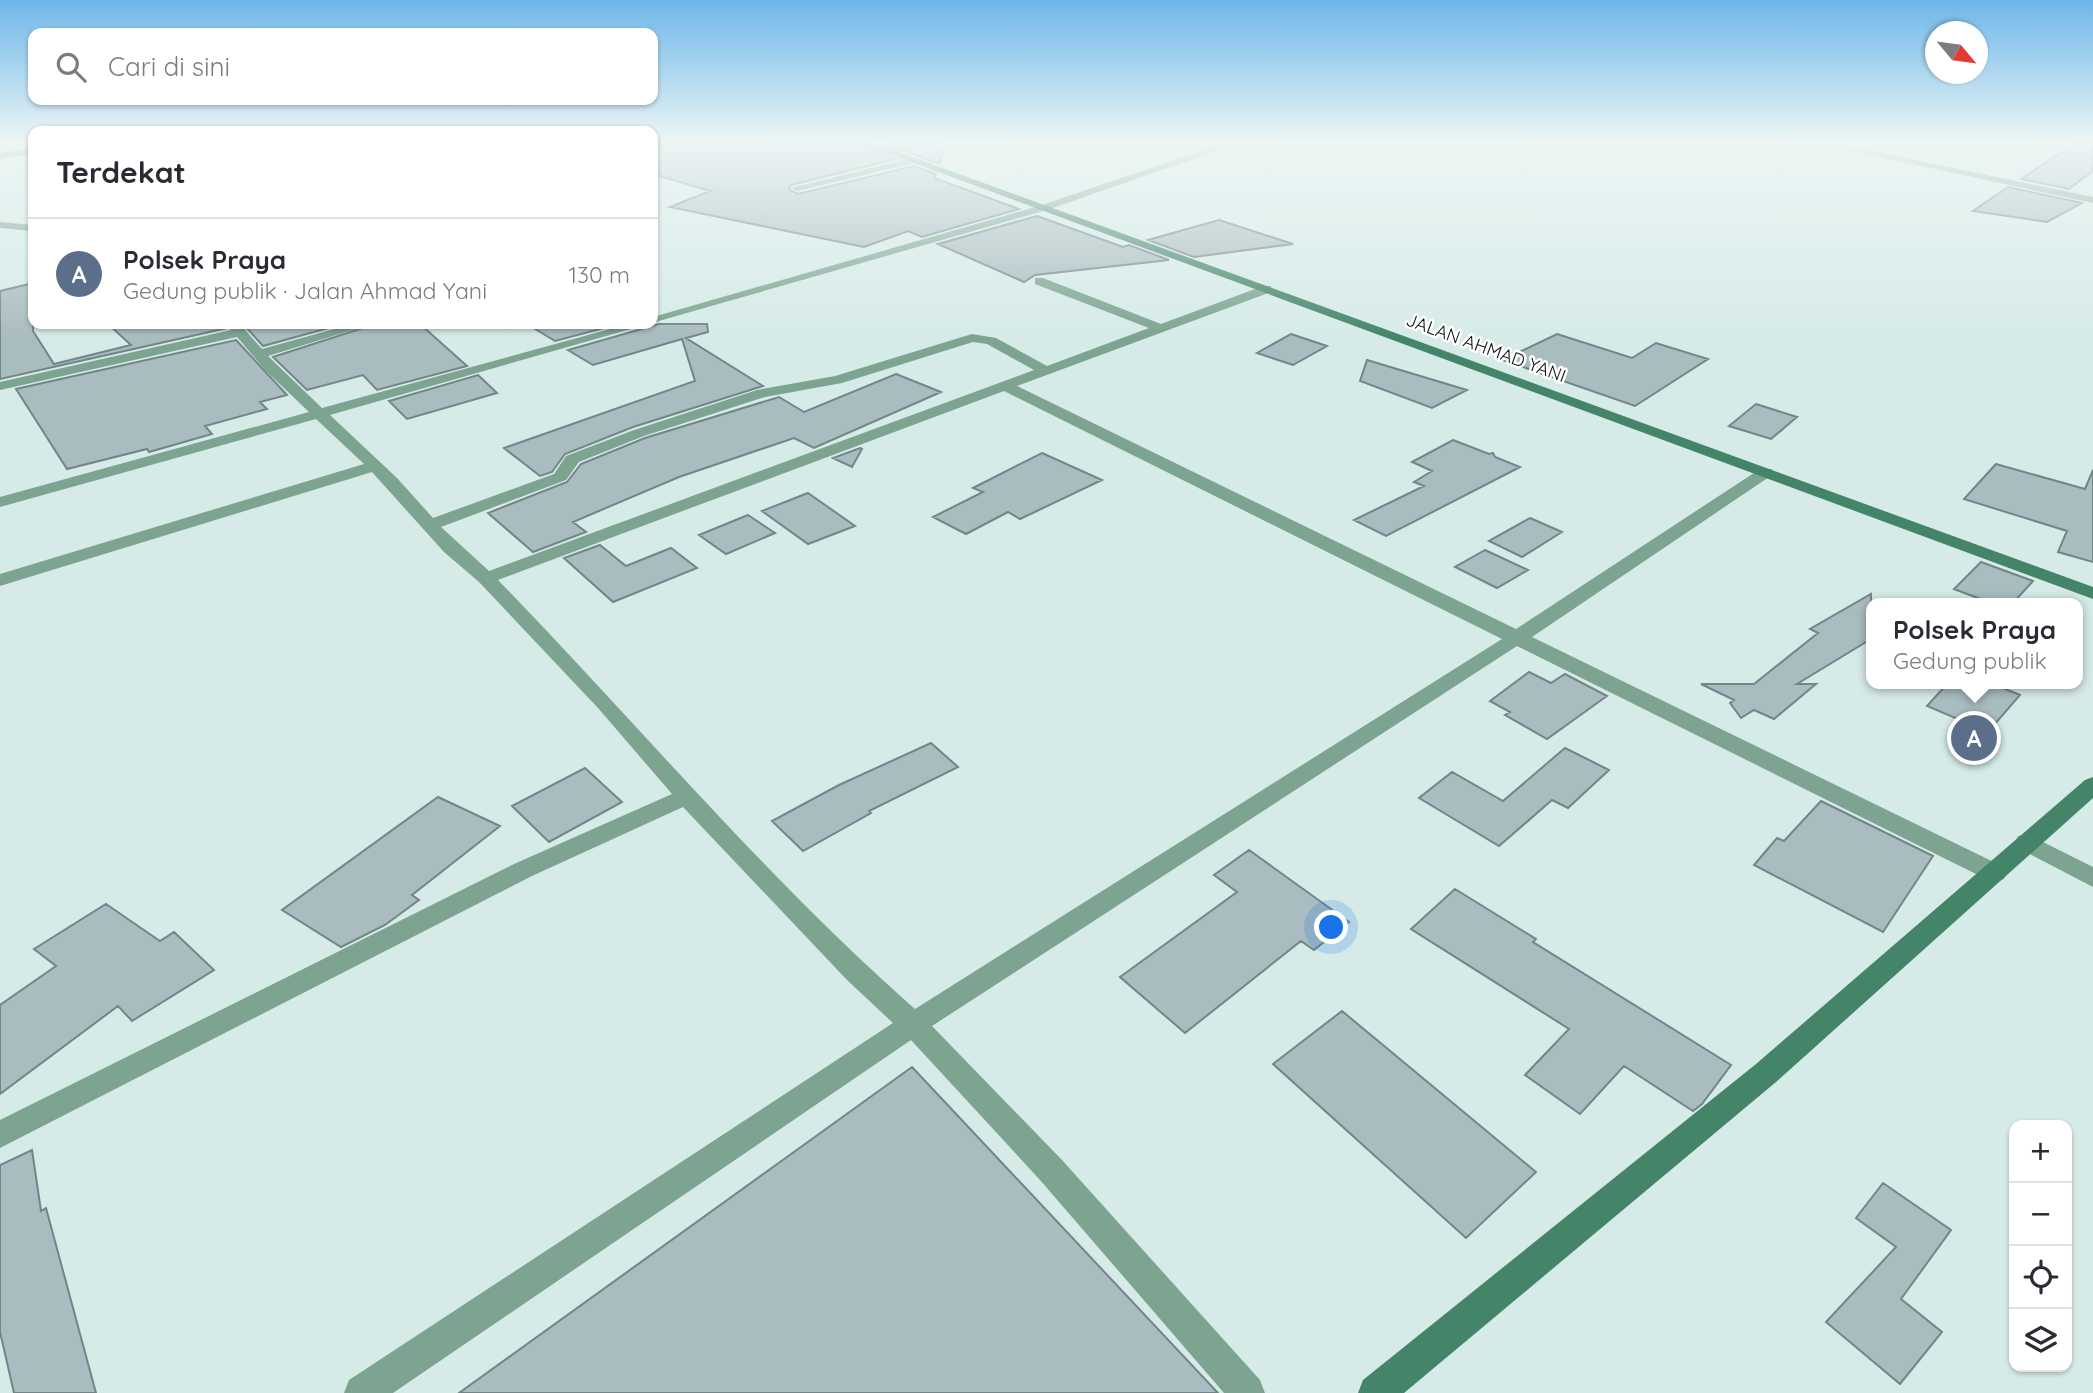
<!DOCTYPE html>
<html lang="id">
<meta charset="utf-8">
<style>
:root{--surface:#fff;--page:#f7f7f7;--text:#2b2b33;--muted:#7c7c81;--line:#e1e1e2;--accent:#0b8043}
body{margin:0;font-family:Quicksand,sans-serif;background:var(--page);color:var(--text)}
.controls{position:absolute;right:21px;bottom:21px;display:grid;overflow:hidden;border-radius:14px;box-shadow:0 2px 5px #0004}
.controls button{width:63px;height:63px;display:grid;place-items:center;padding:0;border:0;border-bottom:2px solid var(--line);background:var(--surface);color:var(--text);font:35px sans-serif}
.compass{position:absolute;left:1925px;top:21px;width:63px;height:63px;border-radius:50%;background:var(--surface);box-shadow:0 2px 5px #0004;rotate:119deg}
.you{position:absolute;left:1332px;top:928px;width:24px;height:24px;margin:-18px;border:5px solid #fff;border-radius:50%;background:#1a73e8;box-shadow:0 0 0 10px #1a73e833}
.badge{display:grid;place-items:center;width:46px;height:46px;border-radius:50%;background:var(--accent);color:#fff;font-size:23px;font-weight:700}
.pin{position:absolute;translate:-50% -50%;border:4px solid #fff;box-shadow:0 2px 7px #0006}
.popup{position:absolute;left:1866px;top:598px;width:217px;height:91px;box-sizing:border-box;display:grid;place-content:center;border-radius:14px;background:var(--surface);filter:drop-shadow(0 2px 5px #0005);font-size:23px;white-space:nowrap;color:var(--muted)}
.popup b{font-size:26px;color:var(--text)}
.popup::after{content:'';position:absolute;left:50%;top:100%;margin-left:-14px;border:14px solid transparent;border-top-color:var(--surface)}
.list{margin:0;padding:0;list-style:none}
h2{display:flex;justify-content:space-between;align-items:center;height:91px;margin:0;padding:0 28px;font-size:30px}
h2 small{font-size:23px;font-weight:400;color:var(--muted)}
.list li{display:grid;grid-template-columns:46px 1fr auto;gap:21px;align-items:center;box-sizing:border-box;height:112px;padding:0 28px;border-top:2px solid var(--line)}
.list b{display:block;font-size:26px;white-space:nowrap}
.list p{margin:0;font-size:23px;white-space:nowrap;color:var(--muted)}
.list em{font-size:23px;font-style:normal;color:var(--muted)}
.icon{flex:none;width:38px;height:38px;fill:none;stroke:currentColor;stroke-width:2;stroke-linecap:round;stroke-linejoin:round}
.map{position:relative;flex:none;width:2093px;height:1393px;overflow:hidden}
.search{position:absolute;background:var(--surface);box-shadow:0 2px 5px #0004;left:28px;top:28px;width:630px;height:77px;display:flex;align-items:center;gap:18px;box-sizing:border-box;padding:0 24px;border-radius:14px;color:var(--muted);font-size:26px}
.panel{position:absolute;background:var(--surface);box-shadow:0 2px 5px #0004;left:28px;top:126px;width:630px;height:203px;border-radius:14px}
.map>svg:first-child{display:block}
.building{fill:#a9bcbf;stroke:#738588;stroke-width:2}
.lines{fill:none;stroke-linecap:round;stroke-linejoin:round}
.street{fill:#7ca491;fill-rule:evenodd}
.secondary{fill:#448469;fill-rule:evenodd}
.labels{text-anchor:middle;stroke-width:5;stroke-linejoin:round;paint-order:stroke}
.far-street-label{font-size:18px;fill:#0d1413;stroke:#fff}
</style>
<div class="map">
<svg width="2093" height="1393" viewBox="0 0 2093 1393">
<rect width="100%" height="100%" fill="#d6ebe8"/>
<path class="building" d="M653,143H858L896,159L791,185L789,189L798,194L914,166L936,174L934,178L1019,209L922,237L908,231L864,247L670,207L710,191L653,174Z
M883,143H946L939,164Z
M2076,143H2093V171L2069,189L2021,179Z
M2008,187L2082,203L2047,222L1973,211Z
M1037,216L1123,247L1129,245L1169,260L1035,275L1024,282L938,244Z
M1219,220L1293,244L1194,257L1148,240Z
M33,283V331L54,364L131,345L108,324H224L227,328L0,379V291Z
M243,324H343L263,346Z
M375,324H420L467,366L377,390L363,375L307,390L273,357Z
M527,324H619L555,341Z
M659,324H707L708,332L686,338L763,386L633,427L565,454L552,472L540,476L504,448L695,381L682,339L593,365L568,350Z
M1291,334L1327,346L1293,365L1257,353Z
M1557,334L1632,358L1656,343L1708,359L1635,406L1503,360Z
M236,340L287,395L260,402L267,409L205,426L212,434L149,452L147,449L67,469L16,389Z
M1367,360L1467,390L1432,408L1360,381Z
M896,374L941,392L814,448L794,438L679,477L573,522L586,532L533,552L488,513L567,482L581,464L645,438L779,397L804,412Z
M478,375L497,393L407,419L389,401Z
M1756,404L1797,417L1771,439L1729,426Z
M1453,440L1489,454L1493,453L1495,457L1520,467L1386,536L1354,520L1424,486L1414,482L1432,471L1412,462Z
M860,448L862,449L852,467L833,458Z
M1042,453L1102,480L1020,519L1008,512L966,534L933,517L983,492L973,488Z
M1996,464L2085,489L2093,470V562L2058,552L2067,531L1964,499Z
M808,493L855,526L808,544L762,511Z
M748,515L775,533L726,554L699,535Z
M1530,518L1562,532L1522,557L1489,541Z
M600,545L626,566L671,548L697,568L613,602L564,558Z
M1485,550L1528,570L1497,588L1455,567Z
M1981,562L2033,581L2013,603H1991L1954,589Z
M1871,594V639L1797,684H1816L1774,719L1754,710L1741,718L1730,703L1734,700L1701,684H1754L1818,633L1810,629Z
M1529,672L1551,683L1565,674L1607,696L1547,739L1505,715L1510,712L1490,701Z
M1947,684H1993L2020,695L1988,732L1927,706Z
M931,743L958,767L869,811L871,813L803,851L772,821L839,785Z
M1565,748L1609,770L1568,808L1552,800L1499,846L1419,798L1452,772L1503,801Z
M585,768L622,802L549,842L512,806Z
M438,797L500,826L412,895L419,900L385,925L341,947L282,910Z
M1821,801L1933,856L1883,932L1754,865L1777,838L1784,841Z
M1249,850L1349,922L1314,950L1301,941L1185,1033L1120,977L1237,892L1214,875Z
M1455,889L1536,939L1533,942L1731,1065L1702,1104L1693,1111L1624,1066L1580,1114L1525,1075L1569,1029L1411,929Z
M106,904L160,941L174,932L214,970L132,1021L118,1006L0,1094V1005L56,966L34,949Z
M1342,1011L1536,1172L1466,1238L1273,1064Z
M912,1067L1218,1393H459Z
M32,1150L41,1211L46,1208L96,1393H14L0,1332V1165Z
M1883,1183L1951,1230L1901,1299L1942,1332L1900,1384L1826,1322L1896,1247L1856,1218Z"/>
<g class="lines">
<path class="street" d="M1224,143H1239L1047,210L330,415L397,478L433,518L554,474L566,456L634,430L757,390L835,376L972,334L996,338L1047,366L1149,328L1035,284V278H1043L1161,324L1263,286H1271V292L1017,386L1516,629L1760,469H1772V475L1532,637L2004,867L2007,873L2004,879L1995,882L1986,879L1517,646L932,1026L1062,1160L1260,1380L1265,1393H1224L1040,1180L911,1040L393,1393H344L349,1380L893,1023L847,980L683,807L532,876L0,1148V1120L514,864L672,794L598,708L479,582L444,552L372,472L0,586V574L364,464L316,419L0,507V497L309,412L266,371L237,337L0,390V382L231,330L227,324H240L262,349L352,324H372L268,356L322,408L628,324H653V317L1039,206ZM973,342L987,344L1034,370L489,571L441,527L566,480L579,462L644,436L765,397L842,383ZM1004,391L1502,639L915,1009C765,877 637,723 498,580Z
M1814,143H1834L2093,197V203Z
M911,158L914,163L797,191L792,188Z
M0,222L33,225V231L0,228Z
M2027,834L2093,867V887L2018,848L2015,842L2018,836Z"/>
<path class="secondary" d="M860,143H874L2093,587V599Z
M33,148V154L0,159V153Z
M2093,777V798L1776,1082L1404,1393H1358L1363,1380L1756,1064L2085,780Z"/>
</g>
<linearGradient id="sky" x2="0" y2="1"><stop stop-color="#6db7e9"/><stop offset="0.42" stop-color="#edf6f5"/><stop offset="1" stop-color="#edf6f5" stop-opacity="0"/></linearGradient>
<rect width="2093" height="338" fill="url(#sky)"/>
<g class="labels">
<g class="far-street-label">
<text transform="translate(1486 348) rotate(20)" y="6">JALAN AHMAD YANI</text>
</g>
</g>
</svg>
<div class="controls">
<button>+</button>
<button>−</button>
<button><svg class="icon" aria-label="locate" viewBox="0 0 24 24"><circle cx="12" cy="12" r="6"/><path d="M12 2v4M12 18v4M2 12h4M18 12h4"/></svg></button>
<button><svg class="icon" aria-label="layers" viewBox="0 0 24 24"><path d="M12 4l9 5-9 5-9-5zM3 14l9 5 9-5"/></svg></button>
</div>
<svg class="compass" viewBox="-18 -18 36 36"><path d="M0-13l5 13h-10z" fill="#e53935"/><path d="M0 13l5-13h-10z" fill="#7c7c81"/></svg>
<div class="you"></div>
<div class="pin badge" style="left:1974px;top:738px;background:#5c6f8a">A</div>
<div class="popup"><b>Polsek Praya</b>Gedung publik</div>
<div class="search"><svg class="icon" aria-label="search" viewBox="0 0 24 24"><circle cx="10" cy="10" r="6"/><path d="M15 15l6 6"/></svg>Cari di sini</div>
<section class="panel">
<h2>Terdekat<small></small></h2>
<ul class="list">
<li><span class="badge" style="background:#5c6f8a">A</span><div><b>Polsek Praya</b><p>Gedung publik · Jalan Ahmad Yani</p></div><em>130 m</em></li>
</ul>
</section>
</div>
